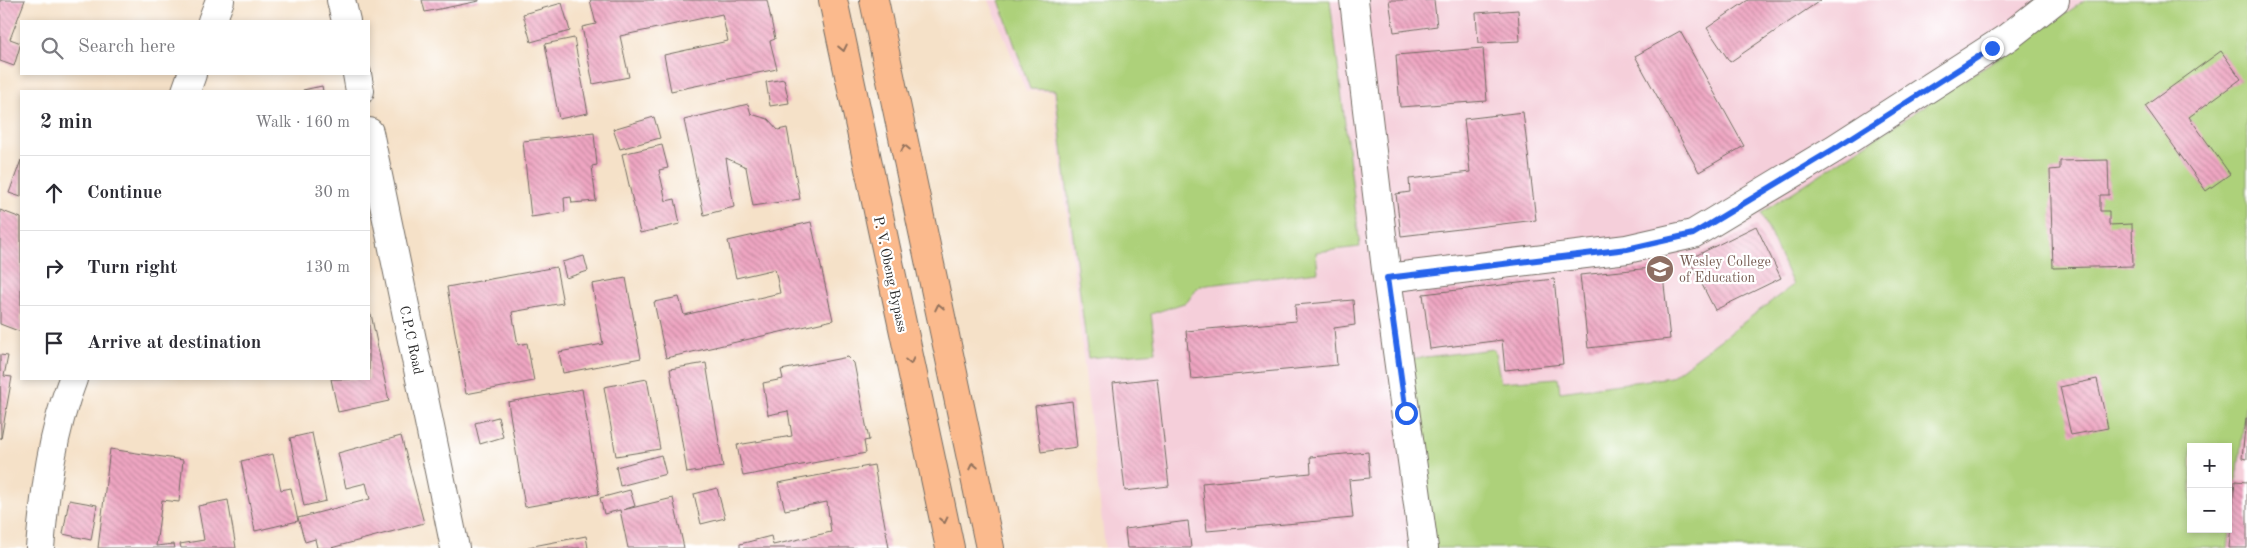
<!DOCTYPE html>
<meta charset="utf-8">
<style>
:root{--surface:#fff;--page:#f7f7f7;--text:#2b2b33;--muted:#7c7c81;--line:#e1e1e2}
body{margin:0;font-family:"Old Standard TT",serif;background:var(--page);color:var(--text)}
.controls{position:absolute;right:15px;bottom:15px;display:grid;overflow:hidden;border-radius:0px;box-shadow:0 2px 8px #0003}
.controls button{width:45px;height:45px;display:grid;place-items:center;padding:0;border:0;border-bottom:1px solid var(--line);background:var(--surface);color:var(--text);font:25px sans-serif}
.stop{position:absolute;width:15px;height:15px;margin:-11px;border:4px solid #2563eb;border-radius:50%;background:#fff}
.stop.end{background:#2563eb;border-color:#fff;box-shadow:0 1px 5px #0008}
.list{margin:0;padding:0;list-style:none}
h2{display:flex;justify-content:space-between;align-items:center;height:65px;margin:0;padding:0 20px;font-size:21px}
h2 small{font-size:16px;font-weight:400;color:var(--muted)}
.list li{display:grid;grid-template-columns:32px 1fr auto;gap:15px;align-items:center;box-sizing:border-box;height:75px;padding:0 20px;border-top:1px solid var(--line)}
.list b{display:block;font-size:19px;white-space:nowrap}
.list em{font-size:16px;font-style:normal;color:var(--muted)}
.icon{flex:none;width:28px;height:28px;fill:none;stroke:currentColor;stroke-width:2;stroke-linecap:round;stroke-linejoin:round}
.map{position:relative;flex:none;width:2247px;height:548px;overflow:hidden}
.search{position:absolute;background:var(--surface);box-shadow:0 2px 8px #0003;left:20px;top:20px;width:350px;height:55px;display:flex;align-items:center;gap:12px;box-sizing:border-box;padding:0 18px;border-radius:0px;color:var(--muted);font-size:19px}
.panel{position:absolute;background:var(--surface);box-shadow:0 2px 8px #0003;left:20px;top:90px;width:350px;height:290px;border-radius:0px}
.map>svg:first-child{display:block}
.built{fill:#f5cfda;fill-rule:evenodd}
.green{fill:#add17a;stroke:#6c7e52;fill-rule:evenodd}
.building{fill:url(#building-back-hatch)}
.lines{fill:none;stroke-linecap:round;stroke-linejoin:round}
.minor-casing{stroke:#726b62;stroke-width:30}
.highway-casing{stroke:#726b62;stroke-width:30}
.minor{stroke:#fff;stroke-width:28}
.highway{stroke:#fbba8d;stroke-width:28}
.oneway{stroke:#93725c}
.route{stroke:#2563eb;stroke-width:6}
.labels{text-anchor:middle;stroke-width:4.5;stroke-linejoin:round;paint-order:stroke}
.education-label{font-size:14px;fill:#785e54;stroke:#fff;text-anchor:start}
.street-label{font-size:14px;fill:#2b2b2b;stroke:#fff}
</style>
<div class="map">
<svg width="2247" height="548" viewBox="0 0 2247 548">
<defs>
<pattern id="building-back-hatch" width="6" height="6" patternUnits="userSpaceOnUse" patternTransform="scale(1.25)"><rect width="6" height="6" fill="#efa6c2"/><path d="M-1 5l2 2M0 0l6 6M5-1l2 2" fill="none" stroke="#c2879e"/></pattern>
</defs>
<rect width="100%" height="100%" fill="#fff"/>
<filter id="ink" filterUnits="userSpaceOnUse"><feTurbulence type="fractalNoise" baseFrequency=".02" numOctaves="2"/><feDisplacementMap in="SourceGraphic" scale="10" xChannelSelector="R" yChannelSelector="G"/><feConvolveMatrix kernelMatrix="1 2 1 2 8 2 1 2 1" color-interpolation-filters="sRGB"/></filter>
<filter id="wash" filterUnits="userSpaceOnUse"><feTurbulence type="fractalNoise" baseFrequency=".0096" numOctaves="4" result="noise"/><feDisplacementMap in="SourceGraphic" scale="20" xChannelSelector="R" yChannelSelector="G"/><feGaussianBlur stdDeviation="1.12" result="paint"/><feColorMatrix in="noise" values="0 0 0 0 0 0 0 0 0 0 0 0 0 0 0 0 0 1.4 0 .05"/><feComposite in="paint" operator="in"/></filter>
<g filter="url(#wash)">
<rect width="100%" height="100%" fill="#f5e1c8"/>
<path class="built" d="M989,0H2247V548H1105L1053,92L1026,91ZM2191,447H2228V529H2191Z"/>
<path class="green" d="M999,0H1330L1360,247L1316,252L1318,272L1199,286L1187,302L1151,314L1156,352L1088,358L1055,90L1030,89Z
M2086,0H2247V399L2228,548H1434L1408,359L1494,349L1501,382L1558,378L1560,392L1671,377L1793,285L1761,213ZM2191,447H2228V529H2191Z"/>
<g id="blocks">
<path class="building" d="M0,0H25L10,39L21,43L14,66L0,61Z
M422,0H479V1L425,12Z
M590,0H767L775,39L770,41L777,69L671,91L664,55L728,41L722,14L620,36L629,77L593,84L582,27L596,24Z
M1389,0H1434L1437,26L1394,32Z
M1748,0H1821L1730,62L1707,28Z
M562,3L570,31L531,42L523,14Z
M1518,10L1520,41L1478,43L1476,13Z
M1680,31L1744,146L1699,172L1635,56Z
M574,38L588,113L559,119L545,44Z
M1483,48L1487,101L1400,107L1396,55Z
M2221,51L2241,79L2189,117L2230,174L2206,191L2145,106Z
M784,79L789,103L770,106L766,82Z
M322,86L323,91H303V90Z
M748,104L751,114L768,119L778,130L787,128L800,199L753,206L746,167L726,158L734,207L704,215L684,120Z
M1523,112L1536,220L1401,236L1396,194L1410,192L1409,179L1470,172L1464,119Z
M654,117L660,138L620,149L613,129Z
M594,133L597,165L592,166L596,201L572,203L571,197L564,198L565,212L531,217L523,141Z
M662,145L668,168L659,170L666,201L675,199L680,224L640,233L622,154Z
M21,160V197L9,193Z
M2108,160L2109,195H2100V211H2109V225L2132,224L2133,266L2053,268L2050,170L2060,169V161Z
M0,210L21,218V332L0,324Z
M811,222L833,320L666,358L654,302L679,297L684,315L780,293L775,269L736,278L728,241Z
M1756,226L1781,278L1715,310L1689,259Z
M584,256L588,271L566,278L562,262Z
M556,267L563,303L512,312L518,345L527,343L534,381L466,394L447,287Z
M1662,267L1670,339L1588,348L1580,275Z
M626,278L641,358L563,373L559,352L603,344L592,284Z
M1554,279L1563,364L1505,370L1502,340L1430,349L1423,294Z
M1353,300L1355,325L1334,328L1337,365L1191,379L1186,331L1296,321L1295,305Z
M369,314H371L389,401L338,412L331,379H369Z
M0,355L8,356L4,376L12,377L1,439Z
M848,357L854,363L869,440L864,441L866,453L743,476L737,445L792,436L788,411L768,415L763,383L783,379L781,370Z
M706,363L723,467L687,473L670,369Z
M1157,378L1169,486L1125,491L1113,383Z
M647,379L660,449L616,456L604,387Z
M2097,379L2108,428L2071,435L2060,387Z
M582,389L599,494L525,507L508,402Z
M1072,401L1077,447L1041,452L1035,406Z
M498,417L503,437L480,444L475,423Z
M2246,418H2247V459L2242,458Z
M312,433L326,501L304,506L290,438Z
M401,436L424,523L331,548H317L315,539L305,542L298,518L370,499L366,483L346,488L338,453Z
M110,449L183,460L179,502L162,500L156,546L174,544L175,548H98Z
M1368,452L1370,478L1349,480L1353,518L1207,531L1202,483L1311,473L1310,457Z
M273,454L281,490L291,488L298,521L255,531L241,461Z
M661,455L666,474L620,486L616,467Z
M874,465L889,548H740V544L771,536L773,545L831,532L827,502L785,510L778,483Z
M2235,481L2247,482V548H2229Z
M717,488L725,518L701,524L694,494Z
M630,490L635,506L623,510L673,498L684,548H628L620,510L604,514L600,498Z
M69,500L97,505L91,540L63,534Z
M228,500L236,548H181L180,544L204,540L198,506Z
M1188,521L1191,548H1127L1125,529Z
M586,536L588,548H528V547Z"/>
</g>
</g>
<g filter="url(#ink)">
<use href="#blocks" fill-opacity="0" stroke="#726b62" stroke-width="1"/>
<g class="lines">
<defs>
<path id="minor" d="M341,0L346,21
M1354,0L1387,278L1424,548
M212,21L220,0
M357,74L360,91
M186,91L192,74
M369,132L455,548
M1387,278L1627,249L1693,234L1834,149L2008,37L2055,0
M40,548C45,491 52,432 73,379"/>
<path id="highway" d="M833,0L950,548
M874,0L990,548"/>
</defs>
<use href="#minor" class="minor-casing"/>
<use href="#highway" class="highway-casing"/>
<use href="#minor" class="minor"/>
<use href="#highway" class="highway"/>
</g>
<defs><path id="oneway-chevron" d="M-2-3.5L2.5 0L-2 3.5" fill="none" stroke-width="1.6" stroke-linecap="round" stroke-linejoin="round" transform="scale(1.25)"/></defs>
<g class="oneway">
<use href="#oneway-chevron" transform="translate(843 48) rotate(78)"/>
<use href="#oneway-chevron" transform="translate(905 148) rotate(-102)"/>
<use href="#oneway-chevron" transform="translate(939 307) rotate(-102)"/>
<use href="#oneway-chevron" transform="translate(910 361) rotate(78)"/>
<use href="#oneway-chevron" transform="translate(973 466) rotate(-102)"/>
<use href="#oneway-chevron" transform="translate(944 520) rotate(78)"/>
</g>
</g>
<g class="lines" filter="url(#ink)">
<path class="route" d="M1406,413L1387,278L1627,249L1693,234L1834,149L1992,48"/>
</g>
<defs>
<symbol id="university-disc" viewBox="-11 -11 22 22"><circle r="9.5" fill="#8d6e63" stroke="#fff"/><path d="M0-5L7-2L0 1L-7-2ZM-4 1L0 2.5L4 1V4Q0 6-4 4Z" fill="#fff"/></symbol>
</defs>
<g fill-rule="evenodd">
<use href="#university-disc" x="1644" y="253" width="32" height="32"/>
</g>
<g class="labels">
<g class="education-label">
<text x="1679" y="266">Wesley College<tspan x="1679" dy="16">of Education</tspan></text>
</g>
<g class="street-label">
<text transform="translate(891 274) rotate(78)" y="5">P. V. Obeng Bypass</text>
<text transform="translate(412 340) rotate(78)" y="5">C.P.C Road</text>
</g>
</g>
</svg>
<div class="controls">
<button>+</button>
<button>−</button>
</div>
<div class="stop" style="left:1406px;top:413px"></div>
<div class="stop end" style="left:1992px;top:48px"></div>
<div class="search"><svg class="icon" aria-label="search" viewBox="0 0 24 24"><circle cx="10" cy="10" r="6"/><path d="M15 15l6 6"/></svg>Search here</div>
<section class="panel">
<h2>2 min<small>Walk · 160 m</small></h2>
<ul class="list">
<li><svg class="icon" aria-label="ahead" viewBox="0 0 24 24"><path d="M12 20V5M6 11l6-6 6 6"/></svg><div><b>Continue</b></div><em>30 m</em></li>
<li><svg class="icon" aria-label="right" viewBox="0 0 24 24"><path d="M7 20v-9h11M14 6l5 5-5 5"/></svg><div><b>Turn right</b></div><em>130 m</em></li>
<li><svg class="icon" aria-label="arrive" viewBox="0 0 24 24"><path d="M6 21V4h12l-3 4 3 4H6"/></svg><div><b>Arrive at destination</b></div></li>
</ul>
</section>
</div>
